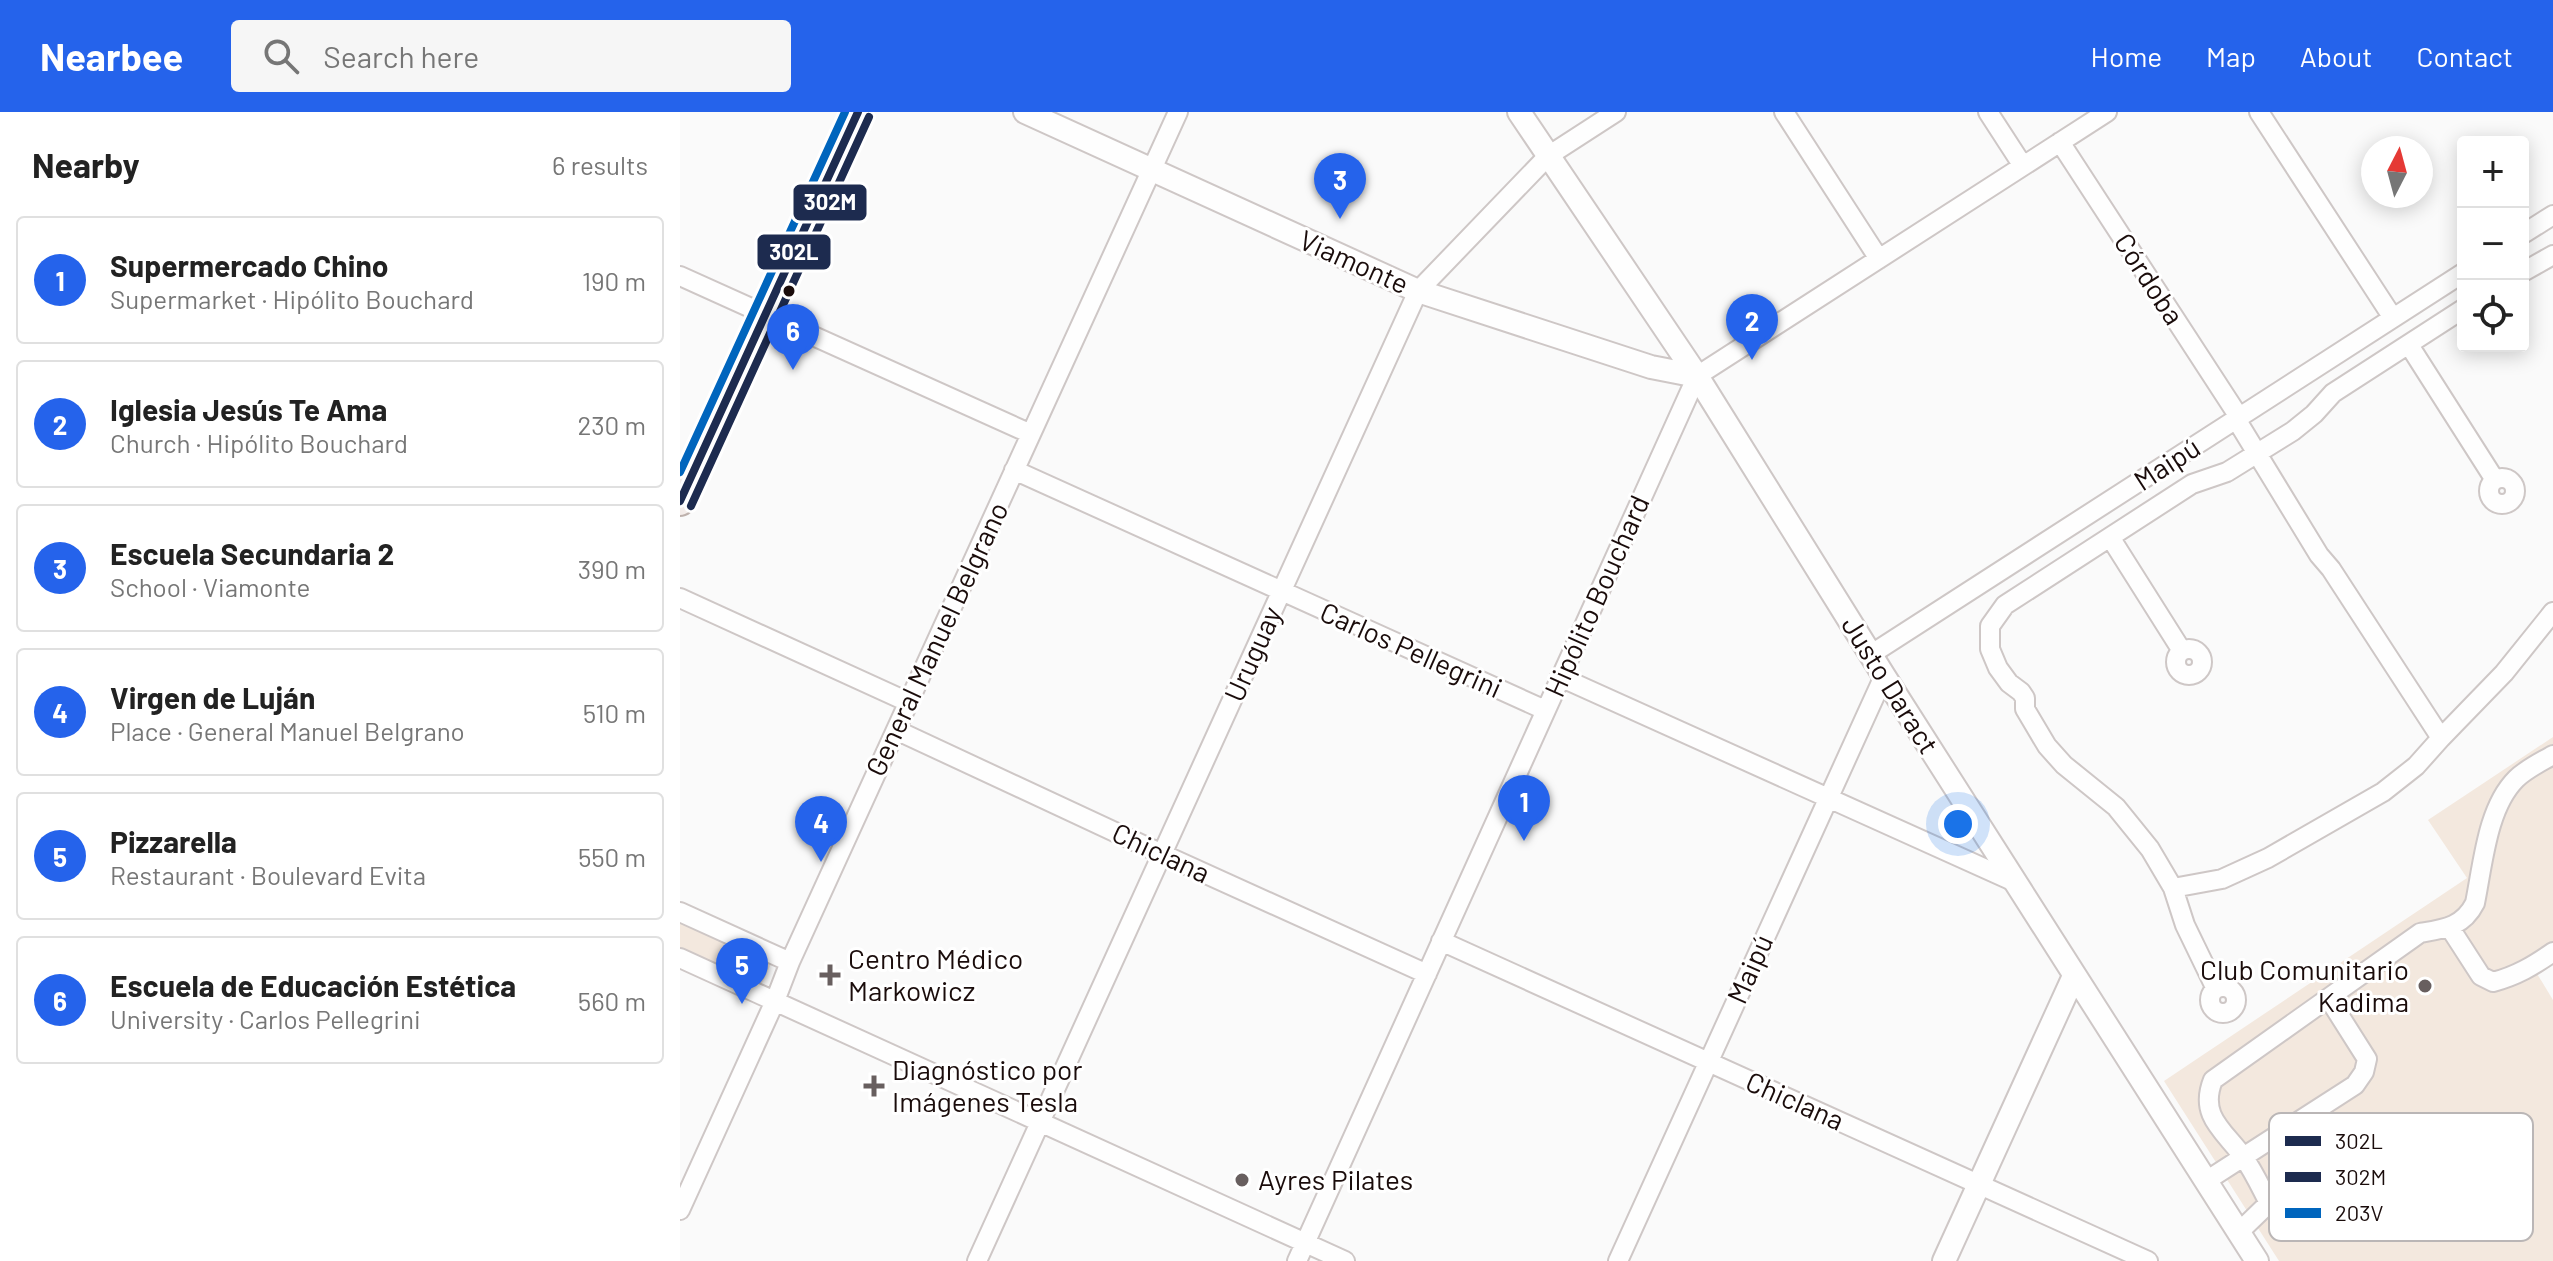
<!DOCTYPE html>
<meta charset="utf-8">
<style>
:root{--surface:#fff;--page:#f6f6f6;--text:#222;--muted:#767676;--line:#e0e0e0;--accent:#2563eb}
body{margin:0;font-family:Barlow,sans-serif;background:var(--page);color:var(--text)}
.controls{position:absolute;right:24px;top:24px;display:grid;overflow:hidden;border-radius:8px;box-shadow:0 4px 20px #0003}
.controls button{width:72px;height:72px;display:grid;place-items:center;padding:0;border:0;border-bottom:2px solid var(--line);background:var(--surface);color:var(--text);font:40px sans-serif}
.compass{position:absolute;left:1681px;top:24px;width:72px;height:72px;border-radius:50%;background:var(--surface);box-shadow:0 4px 20px #0003;rotate:6deg}
.you{position:absolute;left:1278px;top:712px;width:28px;height:28px;margin:-20px;border:6px solid #fff;border-radius:50%;background:#1a73e8;box-shadow:0 0 0 12px #1a73e833}
.badge{display:grid;place-items:center;width:52px;height:52px;border-radius:50%;background:var(--accent);color:#fff;font-size:26px;font-weight:700}
.pin{position:absolute;translate:-50% -66px;filter:drop-shadow(0 2px 4px #0008)}
.pin::after{content:'';position:absolute;top:42px;width:28px;height:24px;background:inherit;clip-path:polygon(0 0,100% 0,50% 100%)}
.list{margin:0;padding:0;list-style:none}
h2{display:flex;justify-content:space-between;align-items:center;height:104px;margin:0;padding:0 32px;font-size:34px}
h2 small{font-size:26px;font-weight:400;color:var(--muted)}
.list li{display:grid;grid-template-columns:52px 1fr auto;gap:24px;align-items:center;box-sizing:border-box;height:128px;margin:0 16px 16px;padding:0 16px;border:2px solid var(--line);border-radius:8px}
.list b{display:block;font-size:30px;white-space:nowrap}
.list p{margin:0;font-size:26px;white-space:nowrap;color:var(--muted)}
.list em{font-size:26px;font-style:normal;color:var(--muted)}
.icon{flex:none;width:44px;height:44px;fill:none;stroke:currentColor;stroke-width:2;stroke-linecap:round;stroke-linejoin:round}
.map{position:relative;flex:none;width:1873px;height:1149px;overflow:hidden}
header{display:flex;align-items:center;gap:48px;box-sizing:border-box;height:112px;padding:0 40px;background:var(--accent);color:#fff}
header strong{font-size:38px}
nav{display:flex;gap:44px;margin-inline-start:auto;font-size:28px}
.search{width:560px;height:72px;background:var(--page);display:flex;align-items:center;gap:20px;box-sizing:border-box;padding:0 28px;border-radius:8px;color:var(--muted);font-size:30px}
main{display:flex}
aside{flex:1;background:var(--surface)}
.map>svg:first-child{display:block}
.green{fill:#f3e8de}
.lines{fill:none;stroke-linecap:round;stroke-linejoin:round}
.minor-casing{stroke:#cec7c6;stroke-width:22}
.tertiary-casing{stroke:#cec7c6;stroke-width:26}
.primary-casing{stroke:#beb1ac;stroke-width:32}
.minor{stroke:#fefefe;stroke-width:18}
.tertiary{stroke:#fefefe;stroke-width:22}
.primary{stroke:#f4edea;stroke-width:28}
.bus-1-casing{stroke:#fff;stroke-width:14}
.bus-2-casing{stroke:#fff;stroke-width:14}
.bus-3-casing{stroke:#fff;stroke-width:14}
.bus-1{stroke:#1d2b4f;stroke-width:8}
.bus-2{stroke:#1d2b4f;stroke-width:8}
.bus-3{stroke:#0065bd;stroke-width:8}
.bus-dot{fill:#1a0c0b;stroke:#fff;stroke-width:3}
.poi-dot{fill:#685f5f;stroke:#fff;stroke-width:3}
.labels{text-anchor:middle;stroke-width:6;stroke-linejoin:round;paint-order:stroke}
.street-label{font-size:28px;fill:#1a0c0b;stroke:#fff}
.poi-label{font-size:28px;fill:#1a0c0b;stroke:#fff;text-anchor:start}
.key{fill:#fff;stroke:#bab6b6;stroke-width:2}
.key-label{font-size:22px;fill:#1a0c0b}
.line-badge{stroke:#fff;stroke-width:3}
.badge-label{font-size:22px;text-anchor:middle;font-weight:bold;fill:#fff}
</style>
<header>
<strong>Nearbee</strong>
<div class="search"><svg class="icon" aria-label="search" viewBox="0 0 24 24"><circle cx="10" cy="10" r="6"/><path d="M15 15l6 6"/></svg>Search here</div>
<nav><a>Home</a><a>Map</a><a>About</a><a>Contact</a></nav>
</header>
<main>
<aside>
<h2>Nearby<small>6 results</small></h2>
<ul class="list">
<li><span class="badge">1</span><div><b>Supermercado Chino</b><p>Supermarket · Hipólito Bouchard</p></div><em>190 m</em></li>
<li><span class="badge">2</span><div><b>Iglesia Jesús Te Ama</b><p>Church · Hipólito Bouchard</p></div><em>230 m</em></li>
<li><span class="badge">3</span><div><b>Escuela Secundaria 2</b><p>School · Viamonte</p></div><em>390 m</em></li>
<li><span class="badge">4</span><div><b>Virgen de Luján</b><p>Place · General Manuel Belgrano</p></div><em>510 m</em></li>
<li><span class="badge">5</span><div><b>Pizzarella</b><p>Restaurant · Boulevard Evita</p></div><em>550 m</em></li>
<li><span class="badge">6</span><div><b>Escuela de Educación Estética</b><p>University · Carlos Pellegrini</p></div><em>560 m</em></li>
</ul>
</aside>
<div class="map">
<svg width="1873" height="1149" viewBox="0 0 1873 1149">
<rect width="100%" height="100%" fill="#fafafa"/>
<path class="green" d="M1873,625V848L1856,860L1873,888V1149H1599L1484,969L1787,766L1748,708Z
M0,809L92,850L81,873L0,836Z"/>
<g class="lines">
<defs>
<path id="minor" d="M1104,0L1199,147
M1308,0L1343,54
M1579,0L1713,206
M1380,30L1559,305
M1843,122L1873,103
M1843,160L1873,143
M0,164L351,322
M1729,233L1815,368
M1556,307L1639,443L1651,457L1761,626L1824,561L1873,500
M334,358L865,598
M1809 379a13 13 0 1 1 26 0a13 13 0 1 1-26 0Z
M1430,425L1502,539
M0,486L228,590
M1496 550a13 13 0 1 1 26 0a13 13 0 1 1-26 0Z
M1190,543L1783,161
M880,565L1337,771
M216,618L482,742L747,862
M1493,776L1542,767L1588,746L1703,680L1736,654L1761,626
M0,800L110,850
M1770,816L1801,864L1813,870C1836,864 1853,854 1873,840
M761,829L1468,1149
M0,846L665,1149
M1530 888a13 13 0 1 1 26 0a13 13 0 1 1-26 0Z
M1536,877L1505,813L1493,776L1470,737L1436,695L1384,653L1367,634L1345,597V586L1341,580L1329,571L1318,556L1310,537V514L1325,493L1512,372L1547,360L1613,319L1634,302L1653,281L1783,197
M1526,1069L1675,973L1684,960L1687,947L1649,887
M0,1098L95,889L110,850L498,0
M1559,1120L1589,1091C1581,1076 1574,1060 1564,1046C1546,1020 1518,1005 1533,968L1740,821C1764,817 1783,815 1795,791C1803,752 1807,696 1836,667C1846,657 1861,650 1873,643
M297,1149L738,179L868,44L936,0
M617,1149L1017,264L1427,0
M938,1149L1204,564"/>
<path id="tertiary" d="M345,0L738,179L971,255L1017,264
M839,0L1017,264L1204,564L1577,1149
M1264,1149L1394,864"/>
<path id="primary" d="M0,389L178,0"/>
</defs>
<use href="#minor" class="minor-casing"/>
<use href="#tertiary" class="tertiary-casing"/>
<use href="#primary" class="primary-casing"/>
<use href="#minor" class="minor"/>
<use href="#tertiary" class="tertiary"/>
<use href="#primary" class="primary"/>
<defs>
<path id="bus-1" d="M0,389L178,0"/>
<path id="bus-2" d="M11,394L189,5"/>
<path id="bus-3" d="M0,360L165,0"/>
</defs>
<use href="#bus-1" class="bus-1-casing"/>
<use href="#bus-2" class="bus-2-casing"/>
<use href="#bus-3" class="bus-3-casing"/>
<use href="#bus-1" class="bus-1"/>
<use href="#bus-2" class="bus-2"/>
<use href="#bus-3" class="bus-3"/>
</g>
<circle class="bus-dot" cx="109" cy="179" r="7"/>
<g class="poi-dot">
<path d="M146 851h8v8h8v8h-8v8h-8v-8h-8v-8h8z"/>
<circle cx="1745" cy="874" r="8"/>
<path d="M190 962h8v8h8v8h-8v8h-8v-8h-8v-8h8z"/>
<circle cx="562" cy="1068" r="8"/>
</g>
<g class="labels">
<g class="street-label">
<text transform="translate(674 150) rotate(24)" y="10">Viamonte</text>
<text transform="translate(1469 167) rotate(57)" y="10">Córdoba</text>
<text transform="translate(1487 352) rotate(-33)" y="10">Maipú</text>
<text transform="translate(917 484) rotate(-66)" y="10">Hipólito Bouchard</text>
<text transform="translate(257 527) rotate(-65)" y="10">General Manuel Belgrano</text>
<text transform="translate(731 538) rotate(24)" y="10">Carlos Pellegrini</text>
<text transform="translate(573 542) rotate(-66)" y="10">Uruguay</text>
<text transform="translate(1210 573) rotate(58)" y="10">Justo Daract</text>
<text transform="translate(481 741) rotate(25)" y="10">Chiclana</text>
<text transform="translate(1070 857) rotate(-66)" y="10">Maipú</text>
<text transform="translate(1115 989) rotate(24)" y="10">Chiclana</text>
</g>
<g class="poi-label">
<text x="168" y="857">Centro Médico<tspan x="168" dy="32">Markowicz</tspan></text>
<text x="1729" y="868" text-anchor="end">Club Comunitario<tspan x="1729" dy="32">Kadima</tspan></text>
<text x="212" y="968">Diagnóstico por<tspan x="212" dy="32">Imágenes Tesla</tspan></text>
<text x="578" y="1078">Ayres Pilates</text>
</g>
</g>
<rect x="1589" y="1001" width="264" height="128" rx="12" class="key"/>
<rect x="1605" y="1024" width="36" height="10" fill="#1d2b4f"/>
<rect x="1605" y="1060" width="36" height="10" fill="#1d2b4f"/>
<rect x="1605" y="1096" width="36" height="10" fill="#0065bd"/>
<g class="key-label">
<text x="1655" y="1037">302L</text>
<text x="1655" y="1073">302M</text>
<text x="1655" y="1109">203V</text>
</g>
<g class="line-badge">
<rect x="112" y="71" width="76" height="39" rx="8" fill="#1d2b4f"/>
<rect x="76" y="121" width="76" height="38" rx="8" fill="#1d2b4f"/>
</g>
<g class="badge-label">
<text x="150" y="98">302M</text>
<text x="114" y="148">302L</text>
</g>
</svg>
<div class="controls">
<button>+</button>
<button>−</button>
<button><svg class="icon" aria-label="locate" viewBox="0 0 24 24"><circle cx="12" cy="12" r="6"/><path d="M12 2v4M12 18v4M2 12h4M18 12h4"/></svg></button>
</div>
<svg class="compass" viewBox="-18 -18 36 36"><path d="M0-13l5 13h-10z" fill="#e53935"/><path d="M0 13l5-13h-10z" fill="#767676"/></svg>
<div class="you"></div>
<div class="pin badge" style="left:844px;top:729px">1</div>
<div class="pin badge" style="left:1072px;top:248px">2</div>
<div class="pin badge" style="left:660px;top:107px">3</div>
<div class="pin badge" style="left:141px;top:750px">4</div>
<div class="pin badge" style="left:62px;top:892px">5</div>
<div class="pin badge" style="left:113px;top:258px">6</div>
</div>
</main>
